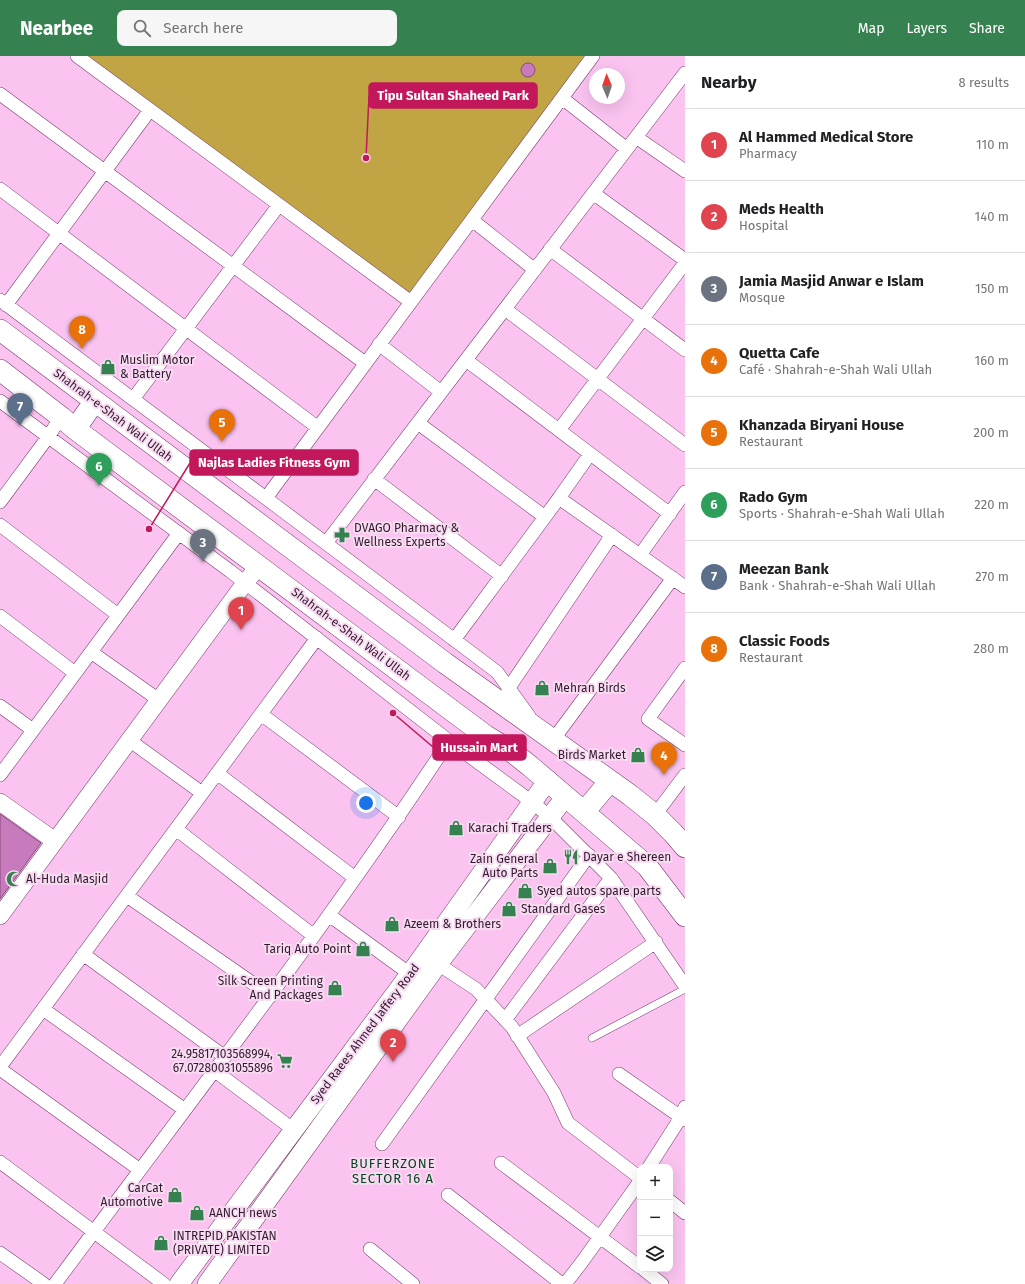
<!DOCTYPE html>
<meta charset="utf-8">
<style>
:root{--surface:#fff;--page:#f6f6f6;--text:#202124;--muted:#757577;--line:#e0e0e0;--accent:#358250}
body{margin:0;font-family:"Fira Sans",sans-serif;background:var(--page);color:var(--text)}
.controls{position:absolute;right:12px;bottom:12px;display:grid;overflow:hidden;border-radius:8px;box-shadow:0 4px 16px #0002}
.controls button{width:36px;height:36px;display:grid;place-items:center;padding:0;border:0;border-bottom:1px solid var(--line);background:var(--surface);color:var(--text);font:20px sans-serif}
.compass{position:absolute;left:589px;top:12px;width:36px;height:36px;border-radius:50%;background:var(--surface);box-shadow:0 4px 16px #0002;rotate:358deg}
.you{position:absolute;left:366px;top:747px;width:14px;height:14px;margin:-10px;border:3px solid #fff;border-radius:50%;background:#1a73e8;box-shadow:0 0 0 6px #1a73e833}
.badge{display:grid;place-items:center;width:26px;height:26px;border-radius:50%;background:var(--accent);color:#fff;font-size:13px;font-weight:700}
.pin{position:absolute;translate:-50% -33px;filter:drop-shadow(0 1px 2px #0008)}
.pin::after{content:'';position:absolute;top:21px;width:14px;height:12px;background:inherit;clip-path:polygon(0 0,100% 0,50% 100%)}
.list{margin:0;padding:0;list-style:none}
h2{display:flex;justify-content:space-between;align-items:center;height:52px;margin:0;padding:0 16px;font-size:17px}
h2 small{font-size:13px;font-weight:400;color:var(--muted)}
.list li{display:grid;grid-template-columns:26px 1fr auto;gap:12px;align-items:center;box-sizing:border-box;height:72px;padding:0 16px;border-top:1px solid var(--line)}
.list b{display:block;font-size:15px;white-space:nowrap}
.list p{margin:0;font-size:13px;white-space:nowrap;color:var(--muted)}
.list em{font-size:13px;font-style:normal;color:var(--muted)}
.icon{flex:none;width:22px;height:22px;fill:none;stroke:currentColor;stroke-width:2;stroke-linecap:round;stroke-linejoin:round}
.map{position:relative;flex:none;width:685px;height:1228px;overflow:hidden}
header{display:flex;align-items:center;gap:24px;box-sizing:border-box;height:56px;padding:0 20px;background:var(--accent);color:#fff}
header strong{font-size:19px}
nav{display:flex;gap:22px;margin-inline-start:auto;font-size:14px}
.search{width:280px;height:36px;background:var(--page);display:flex;align-items:center;gap:10px;box-sizing:border-box;padding:0 14px;border-radius:8px;color:var(--muted);font-size:15px}
main{display:flex}
aside{flex:1;background:var(--surface)}
.map>svg:first-child{display:block}
.green{fill:#c1a545}
.building{fill:#c87bbc;stroke:#854a7d}
.lines{fill:none;stroke-linecap:round;stroke-linejoin:round}
.service-casing{stroke:#773c6e;stroke-width:8}
.minor-casing{stroke:#773c6e;stroke-width:14}
.tertiary-casing{stroke:#773c6e;stroke-width:18}
.secondary-casing{stroke:#773c6e;stroke-width:20}
.primary-casing{stroke:#773c6e;stroke-width:22}
.service{stroke:#fff;stroke-width:7}
.minor{stroke:#fff;stroke-width:13}
.tertiary{stroke:#fff;stroke-width:17}
.secondary{stroke:#fff;stroke-width:19}
.primary{stroke:#fff;stroke-width:21}
.labels{text-anchor:middle;stroke-width:4;stroke-linejoin:round;paint-order:stroke}
.poi-label{font-size:12px;fill:#33192f;stroke:#f7dbf1;text-anchor:start}
.street-label{font-size:12px;fill:#33192f;stroke:#f7dbf1}
.neighbourhood-label{font-size:13px;letter-spacing:1px;fill:#074120;stroke:#f7dbf1}
.leader{fill:none;stroke:#c2185b;stroke-width:1.5}
.callout-dot{fill:#c2185b;stroke:#f7dbf1;stroke-width:1.5}
.callout{fill:#c2185b;stroke:#c2185b;stroke-width:1.5}
.callout-label{font-size:13px;text-anchor:middle;font-weight:bold;fill:#fff}
</style>
<header>
<strong>Nearbee</strong>
<div class="search"><svg class="icon" aria-label="search" viewBox="0 0 24 24"><circle cx="10" cy="10" r="6"/><path d="M15 15l6 6"/></svg>Search here</div>
<nav><a>Map</a><a>Layers</a><a>Share</a></nav>
</header>
<main>
<div class="map">
<svg width="685" height="1228" viewBox="0 0 685 1228">
<rect width="100%" height="100%" fill="#fac3f0"/>
<path class="green" d="M77,0H593L411,246Z"/>
<path class="building" d="M521 14a7 7 0 1 1 14 0a7 7 0 1 1-14 0Z
M0,758L41,787L0,843Z"/>
<g class="lines">
<defs>
<path id="service" d="M592,982L685,933"/>
<path id="minor" d="M77,0L411,246
M0,38L365,307
M562,42L627,93
M636,81L685,115
M0,133L317,371
M593,137L685,204
M472,164L535,214
M550,193L685,294
M0,244L275,449L497,616L529,660
M6,249L150,54
M505,253L685,389
M379,288L441,336
M466,304L670,458
M133,343L279,149
M0,345L230,515L449,685L532,746L550,761L611,822L685,930
M418,367L545,461
M559,374L685,207
M374,423L502,520
M266,442L593,0
M559,442L685,531
M0,446L48,381L61,361
M0,469L118,559
M326,487L685,17
M640,499L685,436
M0,560L75,617
M454,584L559,442L590,398
M91,596L159,644
M685,612L648,663L685,689
M508,633L612,479
M0,650L33,674
M261,658L399,761
M129,684L202,737
M553,684L673,522
M458,687L479,693L506,695
M217,717L355,822
M0,719L179,477
M655,759L685,719
M176,773L314,880
M127,840L271,940
M329,859L410,918
M83,898L225,1001
M438,908L476,933L512,971L554,1037L568,1067L640,1122
M43,953L185,1054
M505,964L611,822
M517,980L656,886
M0,1011L317,582
M0,1013L140,1114
M215,1015L294,1074
M619,1018L685,1064
M382,1088L589,799
M0,1106L164,1228
M501,1107L640,1211
M649,1111L681,1061L685,1051
M448,1139L562,1228
M670,1145L685,1157
M370,1193L413,1228
M0,1197L44,1228
M643,1213L662,1228
M55,1228C188,1048 326,872 449,685
M565,1228L582,1206L640,1125"/>
<path id="tertiary" d="M0,746L55,785
M0,860L245,527L259,510"/>
<path id="secondary" d="M179,1228L410,918L548,724
M207,1228L438,908L566,740"/>
<path id="primary" d="M0,274L445,607L588,709L630,739L655,759L673,777L685,791
M0,314L61,361L75,373L486,680L511,695L530,710L647,810L685,860
M75,373L95,345
M585,755L610,725"/>
</defs>
<use href="#service" class="service-casing"/>
<use href="#minor" class="minor-casing"/>
<use href="#tertiary" class="tertiary-casing"/>
<use href="#secondary" class="secondary-casing"/>
<use href="#primary" class="primary-casing"/>
<use href="#service" class="service"/>
<use href="#minor" class="minor"/>
<use href="#tertiary" class="tertiary"/>
<use href="#secondary" class="secondary"/>
<use href="#primary" class="primary"/>
</g>
<defs>
<symbol id="shop-bare" viewBox="-9 -9 18 18"><path d="M-5-2.5h2.3a2.7 3.5 0 0 1 5.4 0H5L5.5 6h-11ZM-1.5-2.5h3a1.5 2.3 0 0 0-3 0Z" fill="#358250" stroke="#f7dbf1" stroke-width="2.5" paint-order="stroke"/></symbol>
<symbol id="pharmacy-bare" viewBox="-9 -9 18 18"><path d="M-2-6h4v4h4v4h-4v4h-4v-4h-4v-4h4Z" fill="#358250" stroke="#f7dbf1" stroke-width="2.5" paint-order="stroke"/></symbol>
<symbol id="restaurant-bare" viewBox="-9 -9 18 18"><path d="M-5-6h1v4h1v-4h1v4h1v-4h1v5L-1.5 .5V6h-2V.5L-5-1ZM5-6V6H3V1.5H1.5Q1.5-4 5-6Z" fill="#358250" stroke="#f7dbf1" stroke-width="2.5" paint-order="stroke"/></symbol>
<symbol id="mosque-bare" viewBox="-9 -9 18 18"><path d="M3.5-4.9A6 6 0 1 0 3.5 4.9A5 5 0 1 1 3.5-4.9Z" fill="#358250" stroke="#f7dbf1" stroke-width="2.5" paint-order="stroke"/></symbol>
<symbol id="supermarket-bare" viewBox="-9 -9 18 18"><path d="M-6-5.5h2.5l.6 2H6L4.5 2H-2.5L-4.4-4H-6ZM-1.5 3.2a1.3 1.3 0 1 0 .1 0ZM3 3.2a1.3 1.3 0 1 0 .1 0Z" fill="#358250" stroke="#f7dbf1" stroke-width="2.5" paint-order="stroke"/></symbol>
</defs>
<g fill-rule="evenodd">
<use href="#shop-bare" x="97" y="300" width="22" height="22"/>
<use href="#pharmacy-bare" x="331" y="468" width="22" height="22"/>
<use href="#shop-bare" x="531" y="621" width="22" height="22"/>
<use href="#shop-bare" x="627" y="688" width="22" height="22"/>
<use href="#shop-bare" x="445" y="761" width="22" height="22"/>
<use href="#restaurant-bare" x="560" y="790" width="22" height="22"/>
<use href="#shop-bare" x="539" y="799" width="22" height="22"/>
<use href="#mosque-bare" x="3" y="812" width="22" height="22"/>
<use href="#shop-bare" x="514" y="824" width="22" height="22"/>
<use href="#shop-bare" x="498" y="842" width="22" height="22"/>
<use href="#shop-bare" x="381" y="857" width="22" height="22"/>
<use href="#shop-bare" x="352" y="882" width="22" height="22"/>
<use href="#shop-bare" x="324" y="921" width="22" height="22"/>
<use href="#supermarket-bare" x="274" y="994" width="22" height="22"/>
<use href="#shop-bare" x="164" y="1128" width="22" height="22"/>
<use href="#shop-bare" x="186" y="1146" width="22" height="22"/>
<use href="#shop-bare" x="150" y="1176" width="22" height="22"/>
</g>
<g class="labels">
<g class="poi-label">
<text x="120" y="308">Muslim Motor<tspan x="120" dy="14">&amp; Battery</tspan></text>
<text x="354" y="476">DVAGO Pharmacy &amp;<tspan x="354" dy="14">Wellness Experts</tspan></text>
<text x="554" y="636">Mehran Birds</text>
<text x="626" y="703" text-anchor="end">Birds Market</text>
<text x="468" y="776">Karachi Traders</text>
<text x="583" y="805">Dayar e Shereen</text>
<text x="538" y="807" text-anchor="end">Zain General<tspan x="538" dy="14">Auto Parts</tspan></text>
<text x="26" y="827">Al-Huda Masjid</text>
<text x="537" y="839">Syed autos spare parts</text>
<text x="521" y="857">Standard Gases</text>
<text x="404" y="872">Azeem &amp; Brothers</text>
<text x="351" y="897" text-anchor="end">Tariq Auto Point</text>
<text x="323" y="929" text-anchor="end">Silk Screen Printing<tspan x="323" dy="14">And Packages</tspan></text>
<text x="273" y="1002" text-anchor="end">24.95817103568994,<tspan x="273" dy="14">67.07280031055896</tspan></text>
<text x="163" y="1136" text-anchor="end">CarCat<tspan x="163" dy="14">Automotive</tspan></text>
<text x="209" y="1161">AANCH news</text>
<text x="173" y="1184">INTREPID PAKISTAN<tspan x="173" dy="14">(PRIVATE) LIMITED</tspan></text>
</g>
<g class="street-label">
<text transform="translate(113 359) rotate(37)" y="4">Shahrah-e-Shah Wali Ullah</text>
<text transform="translate(351 578) rotate(37)" y="4">Shahrah-e-Shah Wali Ullah</text>
<text transform="translate(365 978) rotate(-53)" y="4">Syed Raees Ahmed Jaffery Road</text>
</g>
<g class="neighbourhood-label">
<text x="393" y="1112">BUFFERZONE<tspan x="393" dy="15">SECTOR 16 A</tspan></text>
</g>
</g>
<path class="leader" d="M366 102L369 40M149 473L190 407M393 657L433 691"/>
<g class="callout-dot">
<circle cx="366" cy="102" r="4"/>
<circle cx="149" cy="473" r="4"/>
<circle cx="393" cy="657" r="4"/>
</g>
<g class="callout">
<rect x="369" y="27" width="168" height="25" rx="4"/>
<rect x="190" y="394" width="168" height="25" rx="4"/>
<rect x="433" y="679" width="93" height="25" rx="4"/>
</g>
<g class="callout-label">
<text x="453" y="44">Tipu Sultan Shaheed Park</text>
<text x="274" y="411">Najlas Ladies Fitness Gym</text>
<text x="479" y="696">Hussain Mart</text>
</g>
</svg>
<div class="controls">
<button>+</button>
<button>−</button>
<button><svg class="icon" aria-label="layers" viewBox="0 0 24 24"><path d="M12 4l9 5-9 5-9-5zM3 14l9 5 9-5"/></svg></button>
</div>
<svg class="compass" viewBox="-18 -18 36 36"><path d="M0-13l5 13h-10z" fill="#e53935"/><path d="M0 13l5-13h-10z" fill="#757577"/></svg>
<div class="you"></div>
<div class="pin badge" style="left:241px;top:574px;background:#e0444e">1</div>
<div class="pin badge" style="left:393px;top:1006px;background:#e0444e">2</div>
<div class="pin badge" style="left:203px;top:506px;background:#6b7280">3</div>
<div class="pin badge" style="left:664px;top:719px;background:#e8710a">4</div>
<div class="pin badge" style="left:222px;top:386px;background:#e8710a">5</div>
<div class="pin badge" style="left:99px;top:430px;background:#2e9e5b">6</div>
<div class="pin badge" style="left:20px;top:370px;background:#5c6f8a">7</div>
<div class="pin badge" style="left:82px;top:293px;background:#e8710a">8</div>
</div>
<aside>
<h2>Nearby<small>8 results</small></h2>
<ul class="list">
<li><span class="badge" style="background:#e0444e">1</span><div><b>Al Hammed Medical Store</b><p>Pharmacy</p></div><em>110 m</em></li>
<li><span class="badge" style="background:#e0444e">2</span><div><b>Meds Health</b><p>Hospital</p></div><em>140 m</em></li>
<li><span class="badge" style="background:#6b7280">3</span><div><b>Jamia Masjid Anwar e Islam</b><p>Mosque</p></div><em>150 m</em></li>
<li><span class="badge" style="background:#e8710a">4</span><div><b>Quetta Cafe</b><p>Café · Shahrah-e-Shah Wali Ullah</p></div><em>160 m</em></li>
<li><span class="badge" style="background:#e8710a">5</span><div><b>Khanzada Biryani House</b><p>Restaurant</p></div><em>200 m</em></li>
<li><span class="badge" style="background:#2e9e5b">6</span><div><b>Rado Gym</b><p>Sports · Shahrah-e-Shah Wali Ullah</p></div><em>220 m</em></li>
<li><span class="badge" style="background:#5c6f8a">7</span><div><b>Meezan Bank</b><p>Bank · Shahrah-e-Shah Wali Ullah</p></div><em>270 m</em></li>
<li><span class="badge" style="background:#e8710a">8</span><div><b>Classic Foods</b><p>Restaurant</p></div><em>280 m</em></li>
</ul>
</aside>
</main>
